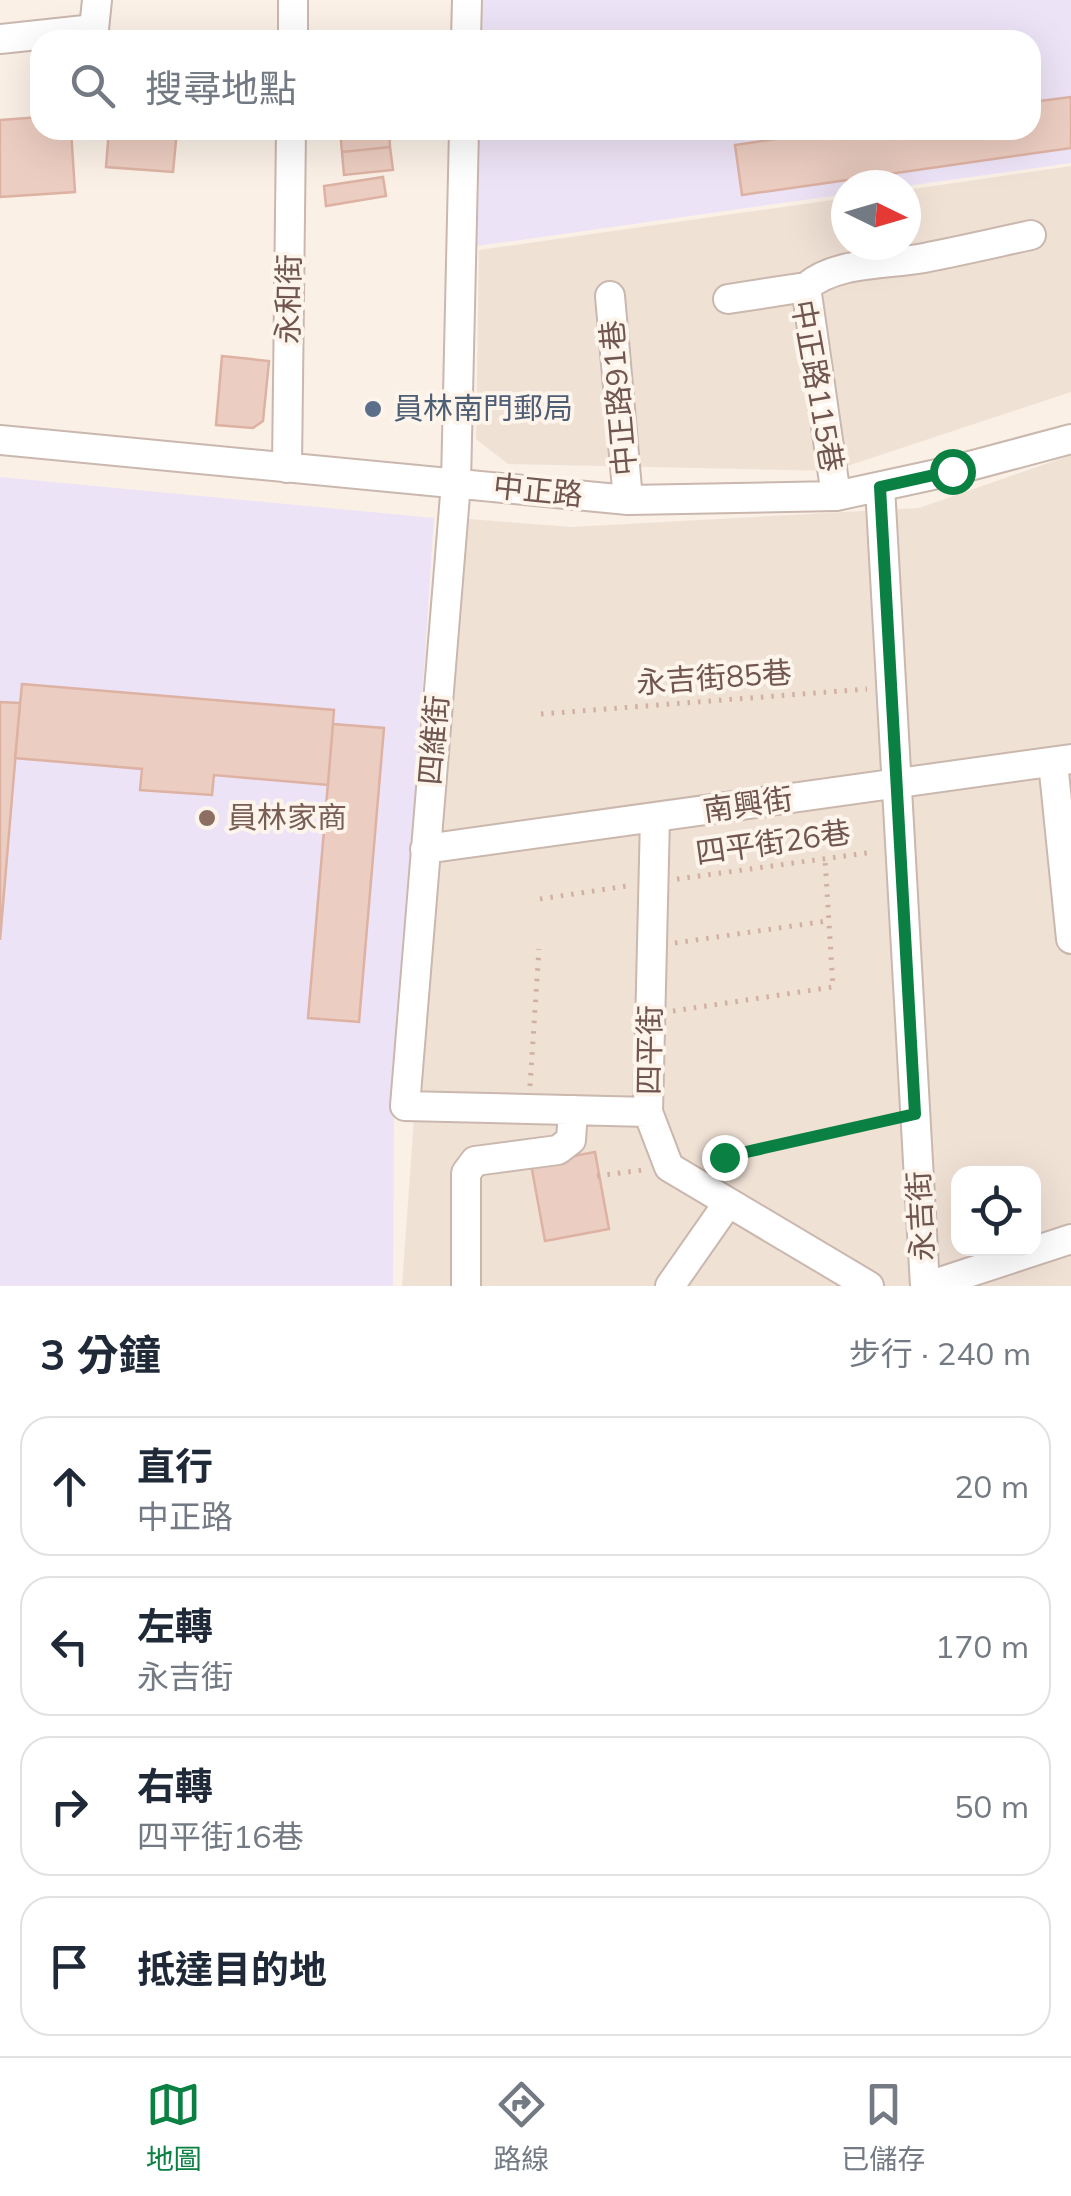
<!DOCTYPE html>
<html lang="zh-TW">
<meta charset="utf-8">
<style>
:root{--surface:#fff;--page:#f6f6f7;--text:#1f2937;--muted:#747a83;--line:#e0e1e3;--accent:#0b8043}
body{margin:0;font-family:Mulish,"Noto Sans TC",sans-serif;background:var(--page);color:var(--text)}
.controls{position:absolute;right:30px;bottom:30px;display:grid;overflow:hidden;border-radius:20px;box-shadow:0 10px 40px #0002}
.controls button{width:90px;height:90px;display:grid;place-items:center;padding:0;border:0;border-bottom:2px solid var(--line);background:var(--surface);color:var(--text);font:50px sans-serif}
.compass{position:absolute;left:831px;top:170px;width:90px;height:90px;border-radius:50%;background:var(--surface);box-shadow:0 10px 40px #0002;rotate:95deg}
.stop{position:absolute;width:30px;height:30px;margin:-22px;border:8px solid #0b8043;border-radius:50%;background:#fff}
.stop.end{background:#0b8043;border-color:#fff;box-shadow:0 2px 10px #0008}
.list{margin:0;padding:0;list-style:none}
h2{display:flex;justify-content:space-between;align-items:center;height:130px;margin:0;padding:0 40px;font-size:42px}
h2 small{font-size:32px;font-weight:400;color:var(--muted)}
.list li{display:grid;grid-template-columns:65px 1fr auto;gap:30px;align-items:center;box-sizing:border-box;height:140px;margin:0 20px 20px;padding:0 20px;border:2px solid var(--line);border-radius:30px}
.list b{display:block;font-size:38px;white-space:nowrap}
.list p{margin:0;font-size:32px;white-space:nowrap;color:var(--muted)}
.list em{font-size:32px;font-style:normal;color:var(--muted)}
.icon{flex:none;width:55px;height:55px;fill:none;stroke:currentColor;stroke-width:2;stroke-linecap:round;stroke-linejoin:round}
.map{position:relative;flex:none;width:1071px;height:1286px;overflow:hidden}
.search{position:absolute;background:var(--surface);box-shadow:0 10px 40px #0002;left:30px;right:30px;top:30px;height:110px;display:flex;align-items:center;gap:25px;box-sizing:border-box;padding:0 35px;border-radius:30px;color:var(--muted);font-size:38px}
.sheet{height:770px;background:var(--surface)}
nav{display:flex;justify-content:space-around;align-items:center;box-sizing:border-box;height:140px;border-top:2px solid var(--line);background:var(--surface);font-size:28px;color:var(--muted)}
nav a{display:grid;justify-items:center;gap:5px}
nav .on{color:var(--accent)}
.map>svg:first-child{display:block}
.residential{fill:#f0e1d5;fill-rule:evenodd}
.education{fill:#ede3f6}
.building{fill:#eccdc1;stroke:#ddb2a3;stroke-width:2.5}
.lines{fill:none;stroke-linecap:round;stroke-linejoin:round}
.minor-casing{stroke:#cab7ae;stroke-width:32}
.path{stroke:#d1b0a4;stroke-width:5;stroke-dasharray:2.5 8;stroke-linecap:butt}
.minor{stroke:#fff;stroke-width:28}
.route{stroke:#0b8043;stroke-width:12}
.service-dot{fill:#5c6f8a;stroke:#fdf4ec;stroke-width:4}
.education-dot{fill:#8d6e63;stroke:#fdf4ec;stroke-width:4}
.labels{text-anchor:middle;stroke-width:8;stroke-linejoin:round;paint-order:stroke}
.street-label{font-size:30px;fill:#70564e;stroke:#fdf4ec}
.service-label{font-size:30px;fill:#4e5e75;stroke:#fdf4ec;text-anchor:start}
.education-label{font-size:30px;fill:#785e54;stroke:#fdf4ec;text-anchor:start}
</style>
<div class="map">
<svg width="1071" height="1286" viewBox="0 0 1071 1286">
<rect width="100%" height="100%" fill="#faf0e6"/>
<path class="residential" d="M1071,166V392L832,471L508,464L476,439L479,250L846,198V245H906V190Z
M1071,455V1286H402L457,518L571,527L919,508ZM958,1174H1034V1248H958Z"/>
<path class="education" d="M483,0H1071V163L906,186L846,185V194L477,246L480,130H1031V40H482Z
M0,477L434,518L394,1119L393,1286H0Z"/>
<path class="building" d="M1071,97V148L742,195L735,145L837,130H1031V102Z
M40,117V130H71L75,192L0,197V120Z
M109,130H177L173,172L106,167Z
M340,130H389L390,147L342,152Z
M390,147L393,170L344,175L342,152Z
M383,177L386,196L326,206L324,186Z
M222,356L269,361L263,421L253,428L216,425Z
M22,684L334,710L328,785L214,775L212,795L140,790L142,769L15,758Z
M0,702L20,703L0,940Z
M333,724L384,728L359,1022L308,1018Z
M595,1152L609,1229L545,1241L531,1164Z"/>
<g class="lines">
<defs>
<path id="minor" d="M0,39L94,29L97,0
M293,40V0
M466,40L467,0
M464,130L456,483L405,1106L648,1112
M806,287C837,261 885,265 924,258C960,251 995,243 1031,235
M610,296L628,500
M728,299L806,287L836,496
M0,440L628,500L836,496L951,471L1071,439
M287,468L291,130
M880,487L925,1286
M1053,762L1071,939
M655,818L648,1112L669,1167L869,1286
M425,849L1071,759
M466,1286V1173L475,1161L558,1150L571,1140L573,1110
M670,1286L728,1203
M928,1286L1071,1239"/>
</defs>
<use href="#minor" class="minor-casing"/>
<path class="path" d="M541,714L867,689
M677,879L874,852
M540,899L627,886
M675,943L827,921
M673,1011L833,987L825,859
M530,1086L539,949
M708,1160L893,1120
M597,1176L643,1170"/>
<use href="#minor" class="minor"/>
</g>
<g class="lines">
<path class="route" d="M724,1157L915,1114L880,487L952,471"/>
</g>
<circle class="service-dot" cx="373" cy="409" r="10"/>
<circle class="education-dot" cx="207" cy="818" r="10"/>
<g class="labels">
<g class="street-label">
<text transform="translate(289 299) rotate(-89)" y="10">永和街</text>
<text transform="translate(817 386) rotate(80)" y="10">中正路115巷</text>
<text transform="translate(619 398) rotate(-95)" y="10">中正路91巷</text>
<text transform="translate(538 491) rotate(6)" y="10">中正路</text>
<text transform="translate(714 678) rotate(-4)" y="10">永吉街85巷</text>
<text transform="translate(434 740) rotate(-85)" y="10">四維街</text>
<text transform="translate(748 805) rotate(-8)" y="10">南興街</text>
<text transform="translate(773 843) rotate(-8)" y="10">四平街26巷</text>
<text transform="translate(650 1050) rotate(-89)" y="10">四平街</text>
<text transform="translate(921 1216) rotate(-93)" y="10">永吉街</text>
</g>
<g class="service-label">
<text x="393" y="419">員林南門郵局</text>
</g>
<g class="education-label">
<text x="227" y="828">員林家商</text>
</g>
</g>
</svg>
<div class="controls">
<button><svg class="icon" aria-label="locate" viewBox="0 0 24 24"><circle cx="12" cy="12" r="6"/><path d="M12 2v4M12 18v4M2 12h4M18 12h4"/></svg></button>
</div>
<svg class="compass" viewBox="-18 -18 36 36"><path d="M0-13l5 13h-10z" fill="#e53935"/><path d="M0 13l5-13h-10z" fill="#747a83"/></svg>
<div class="stop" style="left:952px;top:471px"></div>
<div class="stop end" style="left:724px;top:1157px"></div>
<div class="search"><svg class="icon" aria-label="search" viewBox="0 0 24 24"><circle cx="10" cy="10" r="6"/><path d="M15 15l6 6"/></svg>搜尋地點</div>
</div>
<section class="sheet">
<h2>3 分鐘<small>步行 · 240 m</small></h2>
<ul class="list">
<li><svg class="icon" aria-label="ahead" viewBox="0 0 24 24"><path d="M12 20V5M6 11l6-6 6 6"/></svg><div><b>直行</b><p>中正路</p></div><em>20 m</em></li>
<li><svg class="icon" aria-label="left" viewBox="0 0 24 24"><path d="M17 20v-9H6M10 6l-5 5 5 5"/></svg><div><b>左轉</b><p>永吉街</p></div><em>170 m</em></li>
<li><svg class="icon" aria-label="right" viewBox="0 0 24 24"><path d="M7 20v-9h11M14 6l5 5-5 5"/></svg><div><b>右轉</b><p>四平街16巷</p></div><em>50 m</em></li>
<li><svg class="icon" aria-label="arrive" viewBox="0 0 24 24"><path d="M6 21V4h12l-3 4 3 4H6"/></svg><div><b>抵達目的地</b></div></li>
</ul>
</section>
<nav>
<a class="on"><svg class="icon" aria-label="map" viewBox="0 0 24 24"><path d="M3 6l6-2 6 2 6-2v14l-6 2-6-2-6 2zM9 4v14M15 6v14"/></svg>地圖</a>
<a><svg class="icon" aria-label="directions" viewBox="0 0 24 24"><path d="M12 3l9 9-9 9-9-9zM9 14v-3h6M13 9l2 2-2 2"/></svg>路線</a>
<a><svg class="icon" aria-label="saved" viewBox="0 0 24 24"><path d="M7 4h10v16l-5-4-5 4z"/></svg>已儲存</a>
</nav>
